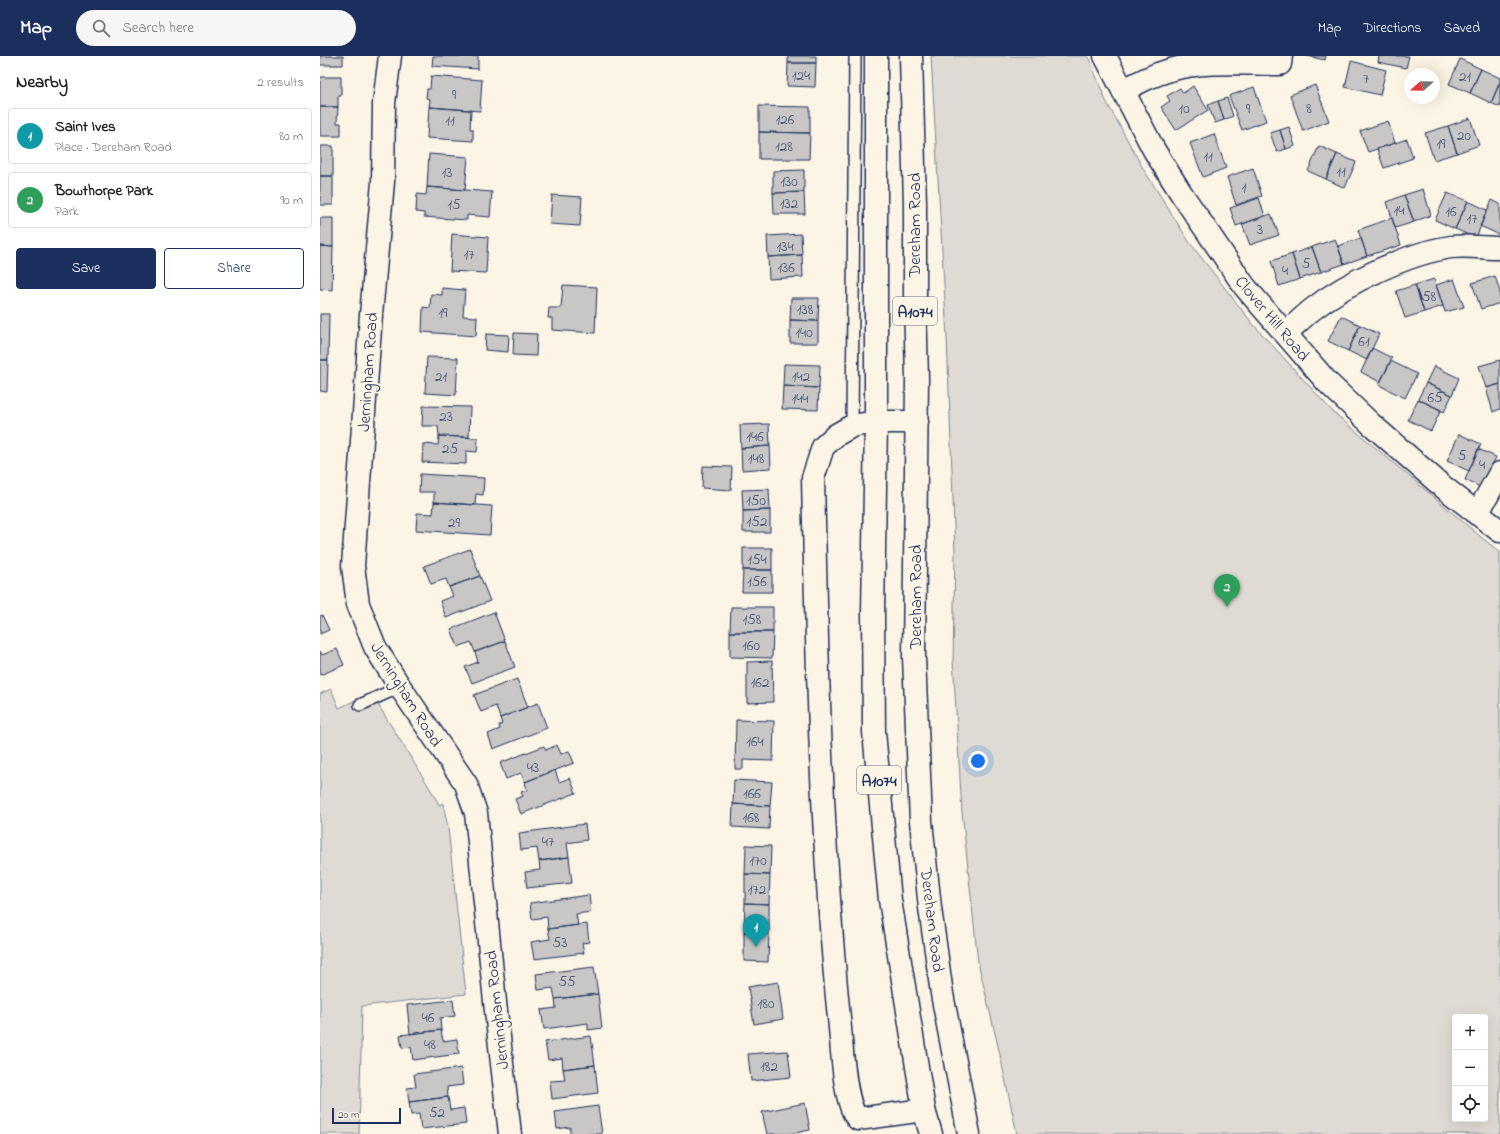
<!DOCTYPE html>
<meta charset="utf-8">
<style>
:root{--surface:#fff;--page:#f6f6f6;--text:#222;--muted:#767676;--line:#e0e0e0;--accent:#1b2f5e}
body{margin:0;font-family:"Indie Flower",sans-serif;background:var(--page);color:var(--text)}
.controls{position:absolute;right:12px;bottom:12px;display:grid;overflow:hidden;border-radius:4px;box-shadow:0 4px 16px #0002}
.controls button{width:36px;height:36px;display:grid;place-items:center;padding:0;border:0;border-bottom:1px solid var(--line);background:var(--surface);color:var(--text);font:20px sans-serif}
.compass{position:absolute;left:1084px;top:12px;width:36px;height:36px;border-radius:50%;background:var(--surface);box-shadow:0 4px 16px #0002;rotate:250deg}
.scale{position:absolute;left:12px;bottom:10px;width:69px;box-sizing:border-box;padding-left:4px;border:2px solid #1b2f5e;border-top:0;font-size:11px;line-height:14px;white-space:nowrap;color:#1b2f5e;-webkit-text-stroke:3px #fcf5e5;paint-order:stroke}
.you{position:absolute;left:658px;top:705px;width:14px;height:14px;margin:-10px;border:3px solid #fff;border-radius:50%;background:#1a73e8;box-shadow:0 0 0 6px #1a73e833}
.badge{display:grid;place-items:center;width:26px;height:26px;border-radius:50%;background:var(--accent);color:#fff;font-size:13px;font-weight:700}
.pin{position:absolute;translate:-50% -33px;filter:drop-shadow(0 1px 2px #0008)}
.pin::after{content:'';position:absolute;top:21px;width:14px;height:12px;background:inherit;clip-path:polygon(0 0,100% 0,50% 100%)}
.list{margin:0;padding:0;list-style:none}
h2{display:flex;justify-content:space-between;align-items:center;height:52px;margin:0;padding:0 16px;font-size:17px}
h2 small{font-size:13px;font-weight:400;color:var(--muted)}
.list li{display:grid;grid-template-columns:26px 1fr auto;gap:12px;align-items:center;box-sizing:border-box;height:56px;margin:0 8px 8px;padding:0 8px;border:1px solid var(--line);border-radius:4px}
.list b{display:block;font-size:15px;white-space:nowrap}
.list p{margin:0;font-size:13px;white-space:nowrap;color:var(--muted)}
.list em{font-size:13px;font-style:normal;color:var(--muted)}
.actions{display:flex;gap:8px;padding:12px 16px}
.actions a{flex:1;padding:9px 0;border:1px solid var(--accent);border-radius:4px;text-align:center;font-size:14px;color:var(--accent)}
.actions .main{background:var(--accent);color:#fff}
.icon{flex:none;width:22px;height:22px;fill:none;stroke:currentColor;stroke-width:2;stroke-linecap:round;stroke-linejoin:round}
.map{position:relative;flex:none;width:1180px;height:1078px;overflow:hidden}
header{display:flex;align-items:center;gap:24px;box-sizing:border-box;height:56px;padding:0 20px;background:var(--accent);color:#fff}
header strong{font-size:19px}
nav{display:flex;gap:22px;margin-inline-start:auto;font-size:14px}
.search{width:280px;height:36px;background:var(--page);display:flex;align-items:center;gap:10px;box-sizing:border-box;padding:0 14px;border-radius:22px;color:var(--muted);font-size:15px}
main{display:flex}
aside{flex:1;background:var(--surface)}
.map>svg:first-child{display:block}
.green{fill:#dfdbd4;stroke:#7d8599;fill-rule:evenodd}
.building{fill:#c8c7c6;stroke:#1b2f5e}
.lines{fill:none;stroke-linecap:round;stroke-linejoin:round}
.service-casing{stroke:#1b2f5e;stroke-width:14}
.minor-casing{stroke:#1b2f5e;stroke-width:25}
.trunk-casing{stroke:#1b2f5e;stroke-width:25}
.service{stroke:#fcf5e5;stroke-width:11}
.minor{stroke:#fcf5e5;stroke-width:22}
.trunk{stroke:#fcf5e5;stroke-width:22}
.labels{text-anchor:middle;stroke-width:4;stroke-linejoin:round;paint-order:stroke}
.number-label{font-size:15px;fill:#465578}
.shield{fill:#fcf5e5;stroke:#5e6a86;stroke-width:1}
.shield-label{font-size:16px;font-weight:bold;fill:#1b2f5e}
.street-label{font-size:17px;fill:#1b2f5e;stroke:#fcf5e5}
</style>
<header>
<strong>Map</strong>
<div class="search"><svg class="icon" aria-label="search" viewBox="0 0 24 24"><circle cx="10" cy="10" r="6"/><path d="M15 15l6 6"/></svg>Search here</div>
<nav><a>Map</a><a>Directions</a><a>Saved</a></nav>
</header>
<main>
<aside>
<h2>Nearby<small>2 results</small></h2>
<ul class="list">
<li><span class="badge" style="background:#0f9aa8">1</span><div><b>Saint Ives</b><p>Place · Dereham Road</p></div><em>80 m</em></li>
<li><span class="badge" style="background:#2e9e5b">2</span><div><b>Bowthorpe Park</b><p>Park</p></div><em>90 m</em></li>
</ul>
<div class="actions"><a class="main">Save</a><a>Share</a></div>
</aside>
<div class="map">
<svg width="1180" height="1078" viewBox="0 0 1180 1078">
<rect width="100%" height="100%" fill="#fcf5e5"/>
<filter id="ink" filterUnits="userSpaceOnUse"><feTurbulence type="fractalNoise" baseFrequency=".025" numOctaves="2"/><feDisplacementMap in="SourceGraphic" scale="8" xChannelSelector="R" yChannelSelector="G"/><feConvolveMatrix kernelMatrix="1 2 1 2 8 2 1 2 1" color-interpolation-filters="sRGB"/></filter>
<g filter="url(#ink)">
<path class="green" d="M611,0H768L786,45L824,114L870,187L932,267L1012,355L1161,481L1180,496V1078H697L678,990L658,906L642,756L633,604L635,498L627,281ZM1135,961H1165V1063H1135Z
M11,633L19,652L38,643L40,649L57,647L114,739L119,749L123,747L128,772L146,938L42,950L39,1078H0V638Z"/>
<path class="building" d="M0,0H23V9H0Z
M113,0H158V13L112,10Z
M468,0H496V7H468Z
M987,0H1006L1005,4Z
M1059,0H1089L1086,12L1058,6Z
M1140,3L1161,13L1150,37L1129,28Z
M1031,5L1066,14L1060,39L1025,31Z
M468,7H496L495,31L467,30Z
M1161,13L1180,22V26L1171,47L1150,37Z
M111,20L162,24L160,55L109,51L110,43L106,42L107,33H110Z
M0,21H21V40H18V51H0Z
M1180,26V51L1171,47Z
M995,29L1009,65L983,75L970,39Z
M873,30L888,54L856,74L841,51L850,45L847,40L860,32L863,37Z
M934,31L946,65L922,74L909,40Z
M907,42L913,60L904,64L898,45Z
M898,45L904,64L895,67L888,49Z
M439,50L490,51V77L439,76Z
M0,51H18L17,67H21V80H0Z
M109,51L151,54L150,73H153V85L107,82Z
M1150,62L1159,89L1137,97L1128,70Z
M1068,65L1075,87L1048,96L1040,75Z
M1128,70L1137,97L1114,104L1105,77Z
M969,71L975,90L966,93L960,74Z
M960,74L966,93L957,96L950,77Z
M439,76L490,77L489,103H439Z
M894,78L906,112L883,121L870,87Z
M1087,83L1093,102L1064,112L1057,93Z
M0,90H13V120H0Z
M999,90L1017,98L1006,123L988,115Z
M109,98L148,101L145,134L107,131Z
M1017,98L1036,106L1025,132L1006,123Z
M933,112L942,140L916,149L907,121Z
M484,114V136L453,137V115Z
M0,120H13V149H0Z
M107,131L172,136L170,161L147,159V164L104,161V157L96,156L97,138L106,139Z
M1103,133L1111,159L1094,166L1084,139Z
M484,136L485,158H454L453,137Z
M1127,137L1148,145L1135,173L1115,164Z
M232,139L262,141L260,170L230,168Z
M1084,139L1094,166L1075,172L1067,146Z
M939,142L945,160L916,170L910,152Z
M1172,144L1180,148V179L1160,170Z
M1148,145L1167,154L1156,182L1135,173Z
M951,158L959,179L930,189L922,168Z
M0,162H13V191L0,190Z
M1072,162L1081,189L1047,200L1038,174Z
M132,178L168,181L166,217L130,215Z
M481,178L482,199L448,201L447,180Z
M1041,182L1047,200L1024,208L1018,190Z
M1015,183L1024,208L1001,216L992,191Z
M0,190L13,191L12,234L0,233Z
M992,191L1001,216L980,223L972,198Z
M972,198L980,223L959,230L951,205Z
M482,199L483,221L449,223L448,201Z
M1175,220L1180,236V247L1161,253L1152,227Z
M1114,223L1123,250L1104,256L1095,229Z
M1134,223L1144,251L1125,256L1116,229Z
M243,229L277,231L275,277L232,274V262H228L229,252H241Z
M1095,229L1104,256L1085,262L1076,235Z
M122,232L145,234L143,260L157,261L156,280L102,276L103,251L110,252L111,238L122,239Z
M471,242H499L498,265L470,264Z
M0,258H9L8,304H0Z
M1021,260L1040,269L1028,295L1008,285Z
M470,264L498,265V287H470Z
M1040,269L1059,278L1047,304L1028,295Z
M194,277L217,278L216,300L193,299Z
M166,278L189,279L188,296L165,294Z
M1052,292L1072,302L1060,326L1041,316Z
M107,301L138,302L136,339L105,337Z
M0,304H8L7,336L0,335Z
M1180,304V328L1166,332L1159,310Z
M1071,305L1097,318L1085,342L1059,329Z
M464,308L500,309L499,332L463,330Z
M1114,310L1139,322L1132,339L1106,327Z
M1106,327L1132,339L1124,356L1098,343Z
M1180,328V353L1173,356L1166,332Z
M463,330L499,332L498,354L462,353Z
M1098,343L1121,354L1111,375L1088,364Z
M103,350L150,351L149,381L119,380L118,370H102Z
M449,368L450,390L421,392L420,369Z
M1139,378L1161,388L1149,415L1127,405Z
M119,380L158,382L157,396L146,395V408L102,406L103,388L118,389Z
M450,390L451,412L422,414L421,392Z
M1158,393L1176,401L1162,432L1145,424Z
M383,410L412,411L411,434L382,432Z
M100,418L164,422L163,439L156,438L155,449L114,446V436H99Z
M449,433L450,454L423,455L422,434Z
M114,446L172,450L170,479L96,474L97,457L113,458Z
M450,454V476H423V455Z
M423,492H452V514H423Z
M150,493L160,520L129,531L126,523L111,528L104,510Z
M423,514H452V536H422Z
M160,520L170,545L126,562L120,545L133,540L129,531Z
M411,551H453V576H410Z
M174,556L185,585L155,596L151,586L138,591L131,573Z
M2,559L9,574L0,578V560Z
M410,576H453L452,602L410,601Z
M185,585L195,611L152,627L145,611L158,606L155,596Z
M17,593L24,609L0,619V595L2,599Z
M452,605L453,646L427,647V606Z
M197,623L208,651L180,662L176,650L161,656L154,639Z
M218,647L227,672L173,693L168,678L180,673L179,669L182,668L180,662Z
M416,664L454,665L453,705L423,704V713H415Z
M237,689L241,698L249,695L254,707L205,726L201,717L186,723L180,707L224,690L226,694Z
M235,714L239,726L250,722L256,737L201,758L195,743L203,740L201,736L207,734L205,726Z
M414,724L452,726L450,750L413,748Z
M413,748L450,750L449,773L412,771Z
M265,768L267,784L247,787L249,801L219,805L217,792L201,794L199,777Z
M426,789L451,790L450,819L425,818Z
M249,801L252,827L207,832L205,816L220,814L219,805Z
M425,818L450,819L449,848L425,847Z
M269,839L271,856L256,858L258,869L228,873L227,861L212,863L210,847Z
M425,847L449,848V877L424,876Z
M267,868L269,886L262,887L264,897L214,903L211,886L230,883L228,873Z
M424,876L449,877L448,906L424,905Z
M274,911L278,938L235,943L233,932L218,934L216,918Z
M458,926L463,963L434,968L428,931Z
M278,938L282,972L268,974V967L224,973L221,954L236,952L235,943Z
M133,944L135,960L120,962L121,974L90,978L87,949Z
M121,974L123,985L137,983L139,998L93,1004L91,991L82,992L80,979Z
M271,980L275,1009L243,1013L242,1002L228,1004L225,986Z
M468,995L471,1021L431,1025L428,998Z
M275,1009L278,1037L232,1043L230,1025L245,1024L243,1013Z
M141,1012L143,1029L127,1031L128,1041L89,1046L87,1032L96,1031L94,1018Z
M128,1041L130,1054L144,1052L146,1068L101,1073L99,1058L91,1059L89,1046Z
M485,1047L490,1074L470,1078H447L442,1056Z
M278,1050L282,1078H250V1071L237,1073L235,1056Z"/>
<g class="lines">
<defs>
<path id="service" d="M532,370L535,0
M40,649L80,631"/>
<path id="minor" d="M70,0L64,47L63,126L51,259L33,510L38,548L55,591L80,631L146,728L156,757L175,946L190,1078
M785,0L834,94L861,137L925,231L1007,326L1051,368L1122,430L1180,475
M803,35C818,26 833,19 850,14C885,4 924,8 960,8L961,0
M966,277C975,269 984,260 993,253C1027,226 1089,197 1131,191C1147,189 1164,192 1180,192
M556,366L532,370L516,379L503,391L493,422C497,602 501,783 519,962C522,986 523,1047 538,1063L604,1054
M1157,458L1180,417"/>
<path id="trunk" d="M556,0V366L553,559L554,676L570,844L604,1054L611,1078
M591,0L595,148V243L597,323L594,601L601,765L610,852L622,938L649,1078
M556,366H597"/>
</defs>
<use href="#service" class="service-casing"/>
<use href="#minor" class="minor-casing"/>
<use href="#trunk" class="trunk-casing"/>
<use href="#service" class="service"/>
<use href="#minor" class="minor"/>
<use href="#trunk" class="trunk"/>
</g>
</g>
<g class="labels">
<g class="number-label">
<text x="481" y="24">124</text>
<text x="1145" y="25">21</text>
<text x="1046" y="27">7</text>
<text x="134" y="43">9</text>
<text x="864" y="57">10</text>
<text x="928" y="57">9</text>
<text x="989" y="57">8</text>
<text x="465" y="68">126</text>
<text x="130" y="69">11</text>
<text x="1144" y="84">20</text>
<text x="1121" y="92">19</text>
<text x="464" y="95">128</text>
<text x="888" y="105">11</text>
<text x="1021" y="120">11</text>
<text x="127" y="121">13</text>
<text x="469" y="130">130</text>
<text x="924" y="136">1</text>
<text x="469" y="152">132</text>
<text x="134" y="153">15</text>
<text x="1079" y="159">14</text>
<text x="1131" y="160">16</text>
<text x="1152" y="167">17</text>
<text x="940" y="178">3</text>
<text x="465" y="195">134</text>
<text x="149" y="203">17</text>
<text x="986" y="212">5</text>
<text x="466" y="216">136</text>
<text x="965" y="219">4</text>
<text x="1109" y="245">58</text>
<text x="485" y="258">138</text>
<text x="123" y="261">19</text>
<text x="484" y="281">140</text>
<text x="1044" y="290">61</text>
<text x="121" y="325">21</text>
<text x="481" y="325">142</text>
<text x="1115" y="346">65</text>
<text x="480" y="347">144</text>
<text x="126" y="365">23</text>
<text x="435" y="385">146</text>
<text x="130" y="397">25</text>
<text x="1142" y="404">5</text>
<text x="436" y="407">148</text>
<text x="1162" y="413">4</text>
<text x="436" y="449">150</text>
<text x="437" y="470">152</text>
<text x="134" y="471">29</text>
<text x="437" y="508">154</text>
<text x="437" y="530">156</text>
<text x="432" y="568">158</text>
<text x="431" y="594">160</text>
<text x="440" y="631">162</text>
<text x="435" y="690">164</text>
<text x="213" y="716">43</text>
<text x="432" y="742">166</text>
<text x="431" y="766">168</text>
<text x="228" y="790">47</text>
<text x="438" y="809">170</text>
<text x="437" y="838">172</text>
<text x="240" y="891">53</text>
<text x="247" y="930">55</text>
<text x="446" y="952">180</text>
<text x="108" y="966">46</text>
<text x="110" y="993">48</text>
<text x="449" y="1015">182</text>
<text x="117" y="1061">52</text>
</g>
<g class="shield">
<rect x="573" y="241" width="44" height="28" rx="3"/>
<rect x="537" y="710" width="44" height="28" rx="3"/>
</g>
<g class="shield-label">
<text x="595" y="261">A1074</text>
<text x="559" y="730">A1074</text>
</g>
<g class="street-label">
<text transform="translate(594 169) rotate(-90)" y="6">Dereham Road</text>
<text transform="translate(953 262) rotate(50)" y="6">Clover Hill Road</text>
<text transform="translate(47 316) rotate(-86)" y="6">Jerningham Road</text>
<text transform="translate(595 541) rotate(-90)" y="6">Dereham Road</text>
<text transform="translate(87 638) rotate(58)" y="6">Jerningham Road</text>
<text transform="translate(613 864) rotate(83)" y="6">Dereham Road</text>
<text transform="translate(176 954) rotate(-96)" y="6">Jerningham Road</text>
</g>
</g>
</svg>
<div class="controls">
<button>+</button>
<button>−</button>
<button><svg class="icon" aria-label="locate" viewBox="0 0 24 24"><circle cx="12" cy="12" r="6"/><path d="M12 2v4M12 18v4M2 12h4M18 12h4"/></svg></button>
</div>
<svg class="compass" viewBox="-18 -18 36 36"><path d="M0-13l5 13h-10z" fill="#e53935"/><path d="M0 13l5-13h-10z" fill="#767676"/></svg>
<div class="scale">20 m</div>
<div class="you"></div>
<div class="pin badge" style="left:436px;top:891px;background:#0f9aa8">1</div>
<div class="pin badge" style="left:907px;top:551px;background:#2e9e5b">2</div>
</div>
</main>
